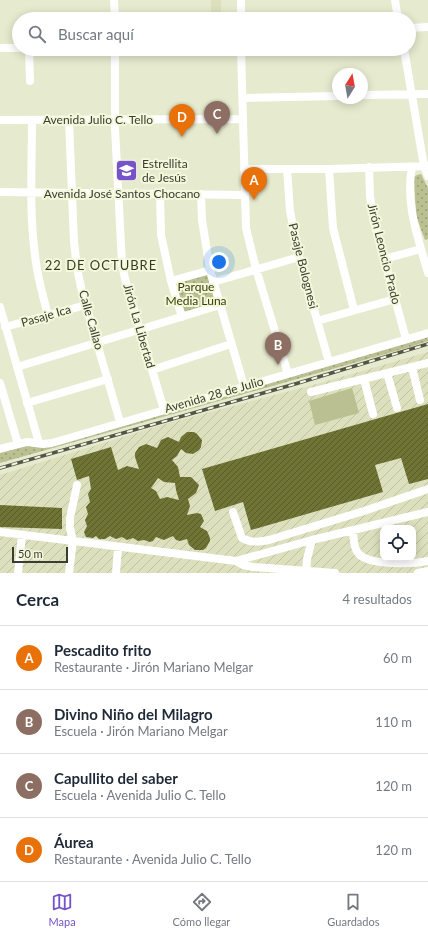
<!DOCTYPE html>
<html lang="es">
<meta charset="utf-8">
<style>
:root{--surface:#fff;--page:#f6f6f7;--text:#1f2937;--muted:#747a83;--line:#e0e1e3;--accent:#7652cb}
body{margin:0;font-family:Lato,sans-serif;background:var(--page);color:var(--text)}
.controls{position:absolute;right:12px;bottom:12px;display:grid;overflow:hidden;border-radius:8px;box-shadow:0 2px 10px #0003}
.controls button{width:36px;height:36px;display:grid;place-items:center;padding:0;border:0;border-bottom:1px solid var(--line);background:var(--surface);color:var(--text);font:20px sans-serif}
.compass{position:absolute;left:332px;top:68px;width:36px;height:36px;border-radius:50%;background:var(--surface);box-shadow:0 2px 10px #0003;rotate:11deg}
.scale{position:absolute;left:12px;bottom:10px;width:56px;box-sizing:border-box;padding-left:4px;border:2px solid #3b3d32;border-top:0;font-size:11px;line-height:14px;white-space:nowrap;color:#3b3d32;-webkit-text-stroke:3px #f4f8db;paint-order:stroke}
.you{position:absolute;left:219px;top:262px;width:14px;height:14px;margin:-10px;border:3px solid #fff;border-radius:50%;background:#1a73e8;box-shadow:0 0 0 6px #1a73e833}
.badge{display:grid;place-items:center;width:26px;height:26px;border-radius:50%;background:var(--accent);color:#fff;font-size:13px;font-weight:700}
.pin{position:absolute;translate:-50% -33px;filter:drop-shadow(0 1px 2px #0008)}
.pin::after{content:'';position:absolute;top:21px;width:14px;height:12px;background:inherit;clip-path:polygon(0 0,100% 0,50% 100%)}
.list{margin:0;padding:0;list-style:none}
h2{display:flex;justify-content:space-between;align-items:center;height:52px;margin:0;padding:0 16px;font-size:17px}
h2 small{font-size:13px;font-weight:400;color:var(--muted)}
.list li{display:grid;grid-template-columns:26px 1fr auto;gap:12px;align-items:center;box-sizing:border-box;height:64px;padding:0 16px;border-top:1px solid var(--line)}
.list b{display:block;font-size:15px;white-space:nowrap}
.list p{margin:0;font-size:13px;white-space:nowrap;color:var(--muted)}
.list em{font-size:13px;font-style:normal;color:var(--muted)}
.icon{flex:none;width:22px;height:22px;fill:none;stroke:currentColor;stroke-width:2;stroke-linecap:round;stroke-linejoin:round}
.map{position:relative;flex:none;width:428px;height:573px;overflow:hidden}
.search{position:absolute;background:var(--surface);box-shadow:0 2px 10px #0003;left:12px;right:12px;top:12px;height:44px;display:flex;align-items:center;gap:10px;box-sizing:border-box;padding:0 14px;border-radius:22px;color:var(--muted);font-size:15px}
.sheet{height:308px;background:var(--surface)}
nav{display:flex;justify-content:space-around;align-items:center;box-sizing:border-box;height:56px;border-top:1px solid var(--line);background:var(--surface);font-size:11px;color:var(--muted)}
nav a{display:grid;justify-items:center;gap:2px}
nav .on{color:var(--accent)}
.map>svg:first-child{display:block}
.built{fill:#dce0bd}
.industrial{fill:url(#industrial-furrows);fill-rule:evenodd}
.green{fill:#bac091}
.park{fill:url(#park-dots)}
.building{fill:url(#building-hatch);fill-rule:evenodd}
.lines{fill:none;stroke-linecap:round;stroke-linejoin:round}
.minor{stroke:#fff;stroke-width:8}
.rail-casing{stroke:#535548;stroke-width:3.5}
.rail{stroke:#f4f8db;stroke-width:2;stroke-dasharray:6;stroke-linecap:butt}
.labels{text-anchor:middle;stroke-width:4;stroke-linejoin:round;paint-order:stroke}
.street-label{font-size:12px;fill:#3b3d32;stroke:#f4f8db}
.poi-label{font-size:12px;fill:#3b3d32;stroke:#f4f8db;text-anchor:start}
.park-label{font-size:12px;fill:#393d09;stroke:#f4f8db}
.neighbourhood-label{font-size:13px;letter-spacing:1px;fill:#393b25;stroke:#f4f8db}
</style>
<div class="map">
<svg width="428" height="573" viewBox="0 0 428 573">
<defs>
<pattern id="industrial-furrows" width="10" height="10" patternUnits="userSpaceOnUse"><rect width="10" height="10" fill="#dce0bd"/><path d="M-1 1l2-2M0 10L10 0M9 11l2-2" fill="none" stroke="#bec1a3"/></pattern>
<pattern id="park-dots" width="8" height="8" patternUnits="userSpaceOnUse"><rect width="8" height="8" fill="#bac091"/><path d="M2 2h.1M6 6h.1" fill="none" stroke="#989d77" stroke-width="1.8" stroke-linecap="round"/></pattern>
<pattern id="building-hatch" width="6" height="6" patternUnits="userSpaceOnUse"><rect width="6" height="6" fill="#6f7435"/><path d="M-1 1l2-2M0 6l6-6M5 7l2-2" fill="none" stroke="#585c2c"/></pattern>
</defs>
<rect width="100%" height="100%" fill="#e6eace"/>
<path class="built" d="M211,0H221V13H211Z"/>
<path class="industrial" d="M428,352V573H0V475L165,424L324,382ZM383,528H413V558H383Z"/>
<path class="green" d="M352,388L359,413L315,425L309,401Z"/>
<path class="park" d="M421,174L428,188V239L425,240L416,216L414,177L417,175Z
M207,275L216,305L183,314L175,284Z
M428,337V341L410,347L0,463V451L27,444L43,445Z"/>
<path class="building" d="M428,404V479L409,484L401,458L375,465L383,492L251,530L243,502L215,511L202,469Z
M187,432H194L197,434L202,440L201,447L199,450L193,454L186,453L181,449L177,456L172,460L178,467L180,477H191L199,485L196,493L188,499L190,506L187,515L197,513L201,514L204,521L200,527L207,531L210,538V541L206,548L203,550H195L189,545L187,539L180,541L176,540L173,536L164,540L156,537L153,541L150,542L144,540L138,541L133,538L127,540L122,537L116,539L110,536L105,539H99L96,536L93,538L86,537L84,532L87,526L85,520L88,514L86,507L90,502L88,494L91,489L89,476L77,480L71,459L111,447L118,470L127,466L139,469L135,457V453L139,447L146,444L157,448L161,440L168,437L179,442L181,437ZM158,478L164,482L175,483L176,490L179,500L167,497L160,499L156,491L151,488Z
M0,505L62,508V529L0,527Z"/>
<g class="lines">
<path class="minor" d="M114,0L115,19
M241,0V19
M395,0L398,19
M409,28L428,27
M0,48H19
M29,49L30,81
M115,49V128L122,264L125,279L164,410
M222,49H239
M241,49L246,228L256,269L288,374
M404,49L424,166L428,176
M362,95L428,94
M243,98L338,96
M0,120L243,119
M32,120C32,165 29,211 35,255C37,276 43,296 48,315
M69,120L74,242L77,268L82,292L120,422
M369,167L370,196L374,222L406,339
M412,167C405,203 418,238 428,273
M244,169H329L428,166
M287,169L290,211L299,257L329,362
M329,169L333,228L354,310
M0,192L245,195
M160,194L161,235L171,281L182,317
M201,194L202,220L210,270L244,386
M384,259L421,249
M171,281L210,270
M213,282L299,257
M0,307L39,443
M317,321L395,299
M5,327L86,305
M17,367L220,305
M412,367L420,400
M152,370L231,344
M387,373L397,408
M364,379L373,414
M0,383L18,444
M311,392L428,363
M27,403L108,379
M0,449L27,442L43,444L52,443L428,333
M233,512L242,538C251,543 258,542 269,540L364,511L428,489
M353,531C354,538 353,547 358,553C368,566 413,564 428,561
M0,532L236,561L243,565L253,567L335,573
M236,561L312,540L428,512
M18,573L22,535
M69,573L73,541L70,528V518L77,485
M116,573L118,548
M306,573L307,559L312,540
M418,573L428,571"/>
<defs>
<path id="rail" d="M0,468L295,384L428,344"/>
</defs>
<use href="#rail" class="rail-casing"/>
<use href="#rail" class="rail"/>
</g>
<defs>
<symbol id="school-square" viewBox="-11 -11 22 22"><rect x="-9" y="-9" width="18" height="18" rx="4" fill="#7652cb" stroke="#f4f8db"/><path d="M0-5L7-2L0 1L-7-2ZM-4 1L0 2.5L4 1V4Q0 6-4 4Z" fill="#fff"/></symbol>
</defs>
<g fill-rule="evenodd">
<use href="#school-square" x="114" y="158" width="25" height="25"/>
</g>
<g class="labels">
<g class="street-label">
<text x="98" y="124">Avenida Julio C. Tello</text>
<text x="122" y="198">Avenida José Santos Chocano</text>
<text transform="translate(384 254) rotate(76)" y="4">Jirón Leoncio Prado</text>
<text transform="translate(303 266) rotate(76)" y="4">Pasaje Bolognesi</text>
<text transform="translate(46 316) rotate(-16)" y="4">Pasaje Ica</text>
<text transform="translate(91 320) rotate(74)" y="4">Calle Callao</text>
<text transform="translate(139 326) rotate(74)" y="4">Jirón La Libertad</text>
<text transform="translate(214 395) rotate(-16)" y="4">Avenida 28 de Julio</text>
</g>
<g class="poi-label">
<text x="142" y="168">Estrellita<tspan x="142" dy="14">de Jesús</tspan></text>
</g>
<g class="park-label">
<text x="196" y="291">Parque<tspan x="196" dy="14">Media Luna</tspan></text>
</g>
<g class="neighbourhood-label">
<text x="101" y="270">22 DE OCTUBRE</text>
</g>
</g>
</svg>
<div class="controls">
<button><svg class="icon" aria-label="locate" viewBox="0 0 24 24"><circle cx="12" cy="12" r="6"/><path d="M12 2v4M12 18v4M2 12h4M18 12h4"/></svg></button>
</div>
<svg class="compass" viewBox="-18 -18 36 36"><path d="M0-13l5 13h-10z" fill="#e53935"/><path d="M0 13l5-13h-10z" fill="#747a83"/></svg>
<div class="scale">50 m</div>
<div class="you"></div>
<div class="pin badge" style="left:254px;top:200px;background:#e8710a">A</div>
<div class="pin badge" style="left:278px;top:365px;background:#8d6e63">B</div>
<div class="pin badge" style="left:217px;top:134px;background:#8d6e63">C</div>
<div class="pin badge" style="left:182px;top:137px;background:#e8710a">D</div>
<div class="search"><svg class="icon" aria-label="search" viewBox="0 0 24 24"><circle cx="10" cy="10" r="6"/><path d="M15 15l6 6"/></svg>Buscar aquí</div>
</div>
<section class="sheet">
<h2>Cerca<small>4 resultados</small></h2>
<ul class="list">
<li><span class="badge" style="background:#e8710a">A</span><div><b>Pescadito frito</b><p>Restaurante · Jirón Mariano Melgar</p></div><em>60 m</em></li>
<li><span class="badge" style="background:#8d6e63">B</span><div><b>Divino Niño del Milagro</b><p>Escuela · Jirón Mariano Melgar</p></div><em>110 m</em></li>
<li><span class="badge" style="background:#8d6e63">C</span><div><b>Capullito del saber</b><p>Escuela · Avenida Julio C. Tello</p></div><em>120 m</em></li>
<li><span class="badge" style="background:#e8710a">D</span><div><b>Áurea</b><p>Restaurante · Avenida Julio C. Tello</p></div><em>120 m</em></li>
</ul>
</section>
<nav>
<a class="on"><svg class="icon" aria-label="map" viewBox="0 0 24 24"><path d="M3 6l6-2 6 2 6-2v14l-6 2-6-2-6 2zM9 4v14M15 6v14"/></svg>Mapa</a>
<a><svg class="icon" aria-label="directions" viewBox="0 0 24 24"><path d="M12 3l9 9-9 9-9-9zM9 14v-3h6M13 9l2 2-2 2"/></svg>Cómo llegar</a>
<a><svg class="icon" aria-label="saved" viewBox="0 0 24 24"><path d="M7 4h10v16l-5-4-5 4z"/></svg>Guardados</a>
</nav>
